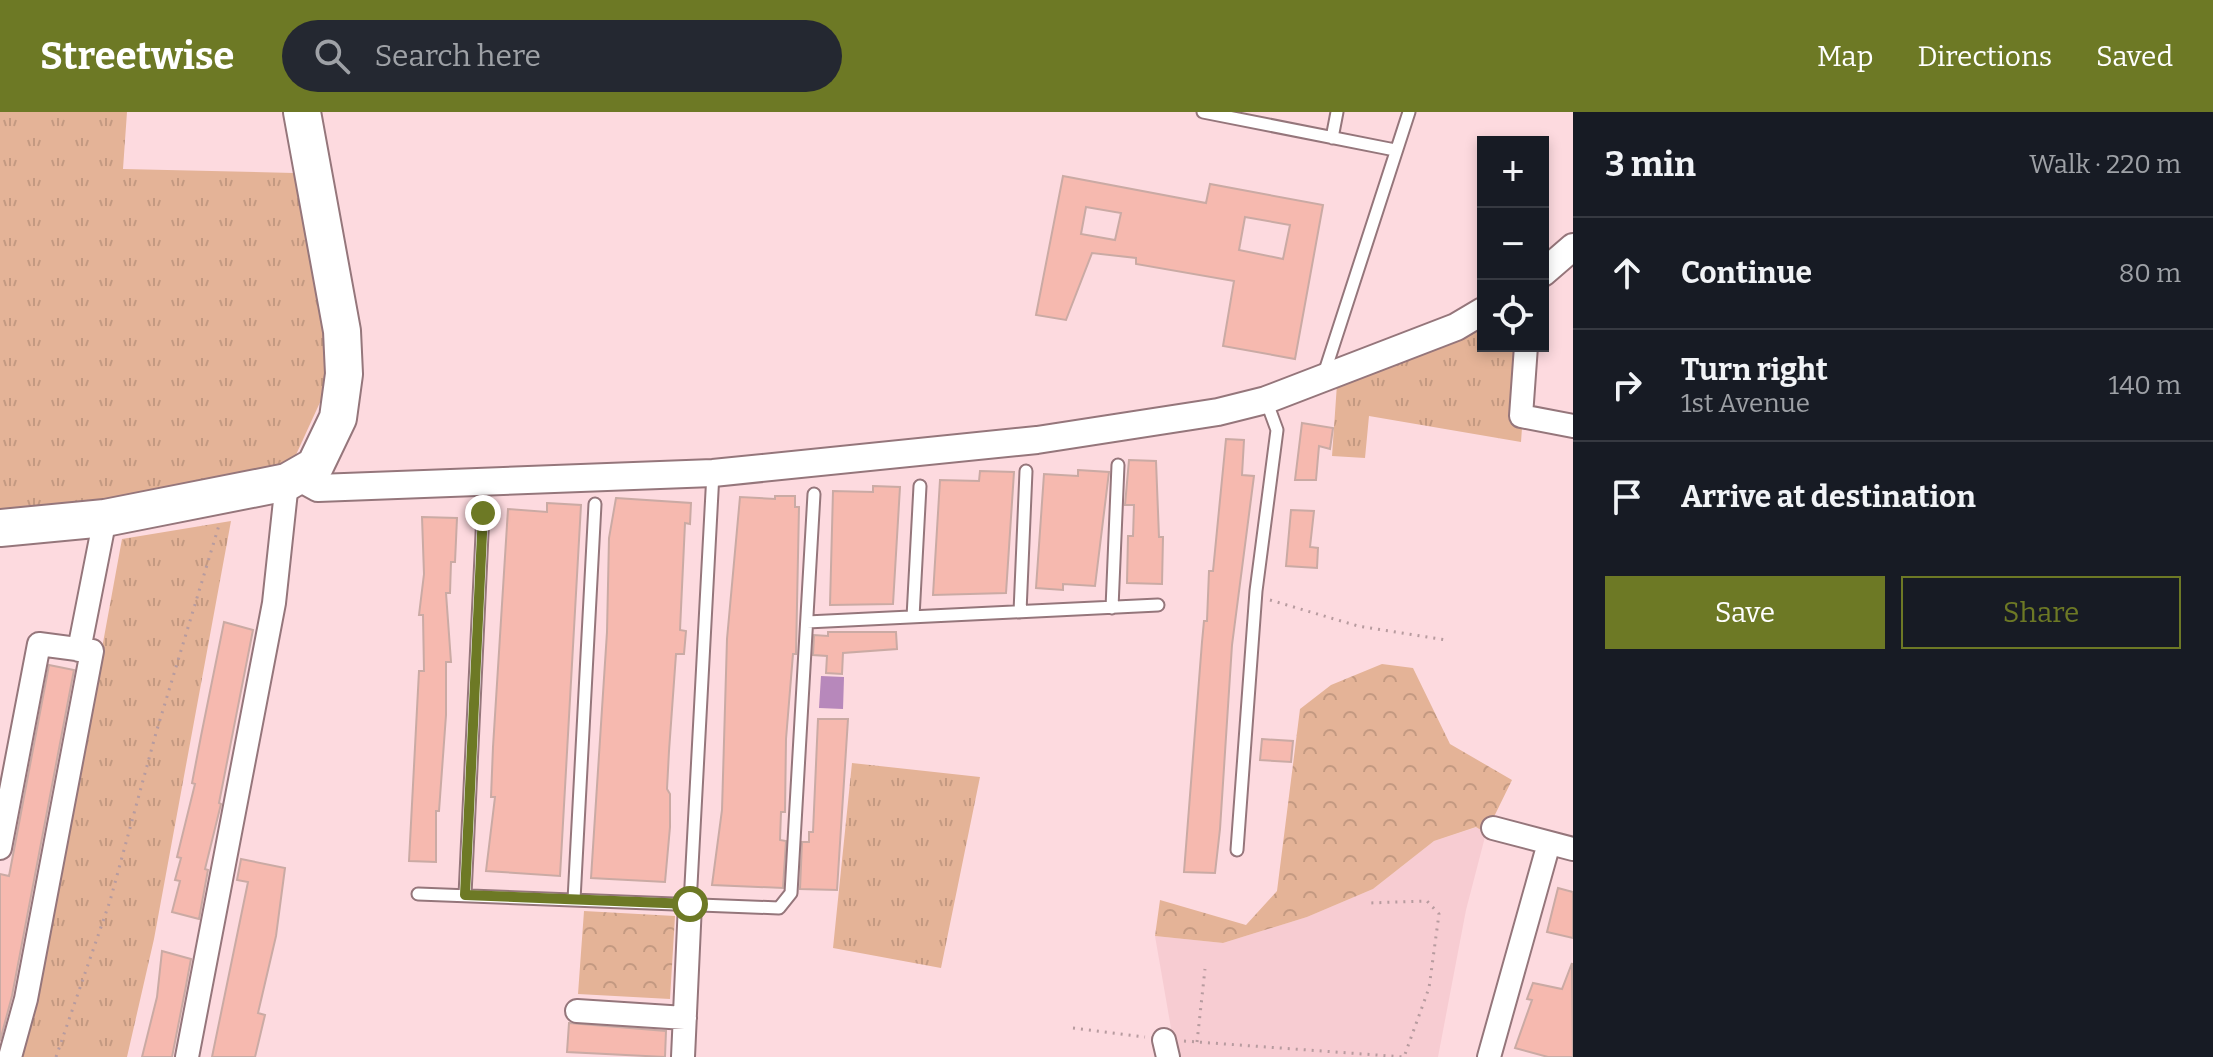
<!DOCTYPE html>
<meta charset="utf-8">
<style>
:root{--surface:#171b24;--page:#242831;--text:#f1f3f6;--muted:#9ea1a6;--line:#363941;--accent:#6d7925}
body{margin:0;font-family:Bitter,serif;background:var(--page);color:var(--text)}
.controls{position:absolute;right:24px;top:24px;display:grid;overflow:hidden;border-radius:0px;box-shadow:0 4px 12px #0003}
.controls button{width:72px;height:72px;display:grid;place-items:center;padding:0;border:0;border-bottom:2px solid var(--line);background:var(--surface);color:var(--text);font:40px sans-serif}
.stop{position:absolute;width:24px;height:24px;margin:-18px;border:6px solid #6d7925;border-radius:50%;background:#fff}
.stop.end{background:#6d7925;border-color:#fff;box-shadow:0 2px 8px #0008}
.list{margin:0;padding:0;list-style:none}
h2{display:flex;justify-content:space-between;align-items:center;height:104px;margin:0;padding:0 32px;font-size:34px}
h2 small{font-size:26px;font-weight:400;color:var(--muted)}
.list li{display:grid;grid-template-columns:52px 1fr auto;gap:24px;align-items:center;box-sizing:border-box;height:112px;padding:0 32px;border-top:2px solid var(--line)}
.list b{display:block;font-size:30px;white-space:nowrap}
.list p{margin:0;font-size:26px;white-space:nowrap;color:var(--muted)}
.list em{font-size:26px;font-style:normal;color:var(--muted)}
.actions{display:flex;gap:16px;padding:24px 32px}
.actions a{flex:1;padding:18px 0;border:2px solid var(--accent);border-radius:0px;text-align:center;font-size:28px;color:var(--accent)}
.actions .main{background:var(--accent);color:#fff}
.icon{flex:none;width:44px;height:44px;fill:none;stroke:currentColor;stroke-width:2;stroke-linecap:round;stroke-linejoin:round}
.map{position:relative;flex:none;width:1573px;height:945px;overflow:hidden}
header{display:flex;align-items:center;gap:48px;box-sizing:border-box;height:112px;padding:0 40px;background:var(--accent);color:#fff}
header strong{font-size:38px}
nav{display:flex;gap:44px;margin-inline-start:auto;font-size:28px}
.search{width:560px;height:72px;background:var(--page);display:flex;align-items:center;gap:20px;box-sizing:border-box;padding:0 28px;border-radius:44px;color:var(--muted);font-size:30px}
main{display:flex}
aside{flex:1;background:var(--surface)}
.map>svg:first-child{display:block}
.built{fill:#f7ccd2}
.grass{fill:url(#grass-tufts)}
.forest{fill:url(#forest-crowns)}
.water{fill:#b788bb}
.building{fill:#f6b9af;stroke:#caaaa4;stroke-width:2;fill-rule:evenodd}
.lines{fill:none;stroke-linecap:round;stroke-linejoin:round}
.service-casing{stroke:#95767b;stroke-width:15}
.minor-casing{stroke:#95767b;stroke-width:26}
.tertiary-casing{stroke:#95767b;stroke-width:30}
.trunk-casing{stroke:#95767b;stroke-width:40}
.path{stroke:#b79b9f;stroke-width:3;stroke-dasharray:2 6;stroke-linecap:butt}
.service{stroke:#fff;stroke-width:11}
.minor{stroke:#fff;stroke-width:22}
.tertiary{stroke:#fff;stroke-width:26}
.trunk{stroke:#fff;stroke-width:36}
.route{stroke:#6d7925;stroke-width:10}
</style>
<header>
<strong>Streetwise</strong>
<div class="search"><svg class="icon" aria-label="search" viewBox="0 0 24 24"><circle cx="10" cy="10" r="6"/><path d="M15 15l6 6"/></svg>Search here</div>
<nav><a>Map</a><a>Directions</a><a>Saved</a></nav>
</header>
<main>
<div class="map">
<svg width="1573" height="945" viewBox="0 0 1573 945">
<defs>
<pattern id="grass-tufts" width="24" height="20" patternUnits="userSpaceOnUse" patternTransform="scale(2)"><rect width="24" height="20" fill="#e4b397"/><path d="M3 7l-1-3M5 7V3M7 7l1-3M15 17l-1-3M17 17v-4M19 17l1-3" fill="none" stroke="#c39981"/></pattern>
<pattern id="forest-crowns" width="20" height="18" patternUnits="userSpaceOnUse" patternTransform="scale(2)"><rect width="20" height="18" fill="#e4b397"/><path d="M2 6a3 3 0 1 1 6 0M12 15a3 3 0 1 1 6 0" fill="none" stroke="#c39981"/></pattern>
</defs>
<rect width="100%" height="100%" fill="#fddadf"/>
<path class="built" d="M1477,715L1486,721L1466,798L1438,945H1176L1155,824L1223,831L1307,805L1373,777L1434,729Z"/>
<path class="grass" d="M0,0H127L123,57L294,61L333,262L289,358L81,398L0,403Z
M1483,216V234H1517L1510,311L1522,316L1521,330L1369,304L1365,346L1332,344L1337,272Z
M231,409L154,827L127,945H17L70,711L122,427Z
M852,651L980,665L941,856L833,836Z"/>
<path class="forest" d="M1382,552L1413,556L1450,632L1512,668L1486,721L1476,715L1434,729L1373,777L1307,805L1223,831L1155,824L1160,788L1246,813L1277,779L1300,597L1331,573Z
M584,799L675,804L670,887L578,882Z"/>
<path class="water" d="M821,564L844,565L843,597L819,596Z"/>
<path class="building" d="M1063,64L1206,91L1210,72L1323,93L1295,247L1223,234L1234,169L1136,152V146L1092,141L1066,208L1036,203ZM1086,95L1121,101L1115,128L1081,122ZM1245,105L1290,113L1283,147L1239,138Z
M1302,311L1333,316L1330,337L1319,334L1316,368H1295Z
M1226,327L1244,328L1242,363L1254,364L1232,533L1220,717L1215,761L1184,760L1202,530L1204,509H1207L1209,459H1213Z
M1129,348L1156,349L1159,425H1163L1162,472L1127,471L1128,424H1133L1134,393H1125Z
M1078,358L1109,360L1095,474L1063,472V478L1036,476L1044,362L1078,364Z
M980,359L1014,360L1006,481L933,483L940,368L979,369Z
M873,374L900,375L893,492L830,493L833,379L873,380Z
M775,384H795V395H799L796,542H793L786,627L785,700H781L780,728L786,729L783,776L712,773L722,698L727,527L740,385L775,387Z
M616,386L691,391L690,412L685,411L680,518L686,519L684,542H676L669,639L667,677L670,682V715L665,770L591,766L607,520L609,426Z
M547,391L581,393L560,764L486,759L495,685H491L493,635L508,397L547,400Z
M1291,398L1314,399L1310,435L1318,436L1317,456L1286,454Z
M422,405L457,406L455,450H451L450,481H446L451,550H446V603L439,699H436V750L409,749L419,559H424L423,503H419L424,462Z
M224,510L253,518L219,691L221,692L205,757L208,758L199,807L172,800L180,769L175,768L181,746L177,745L195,672L192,671L201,624Z
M828,520H896L897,537L843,541L842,562L826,561L827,544L813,543L814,523L828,524Z
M49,553L74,558L12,884L0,929V762L9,764Z
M818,607H848L837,778L800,777L802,730H809V720H813Z
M1262,627L1293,629L1291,650L1260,648Z
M241,747L285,756L276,824L258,901L265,903L255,945H212L248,770L237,768Z
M1558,776L1573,780V826L1547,820Z
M162,839L191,847L186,874L172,945H142L157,885Z
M1572,851L1573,945H1548L1515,936L1532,888L1527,887L1533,871L1562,877Z
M569,911L666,919L665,945L567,940Z"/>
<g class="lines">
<defs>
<path id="service" d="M1203,0L1395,38
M1332,26L1337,0
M1324,262L1409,0
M1112,496L1118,353
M1020,500L1026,359
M913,505L920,374
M807,510L1158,493
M1237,738L1256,479L1277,318L1266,288
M418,782L779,796L791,781L814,382
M465,783L483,401
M574,788L595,392
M690,792L713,361"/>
<path id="minor" d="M1526,234L1521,304L1573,314
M79,538L105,406
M1493,716L1573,737
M0,736L39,532L92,539L26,887L10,945
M577,899L685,906
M1164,928L1168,945
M187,945L274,491L287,370
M683,945L690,792
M1489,945L1549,731"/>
<path id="tertiary" d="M1543,161L1573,135
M298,365L318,376L713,361L1037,328L1218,300L1266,288L1456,215L1483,199"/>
<path id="trunk" d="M0,416L105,406L287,370L315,354L338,306L344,262L342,219L302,0"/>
</defs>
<use href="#service" class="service-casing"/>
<use href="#minor" class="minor-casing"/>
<use href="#tertiary" class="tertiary-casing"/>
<use href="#trunk" class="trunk-casing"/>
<path class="path" d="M1270,488L1358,514L1446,528
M1073,916L1145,925
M1184,929L1404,945L1429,876L1439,802L1427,789L1369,791
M1197,930L1205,857
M56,945L110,789L156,621L220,410"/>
<use href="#service" class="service"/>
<use href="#minor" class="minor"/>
<use href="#tertiary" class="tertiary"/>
<use href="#trunk" class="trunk"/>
</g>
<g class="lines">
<path class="route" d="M483,401L465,783L690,792"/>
</g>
</svg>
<div class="controls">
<button>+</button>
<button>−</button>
<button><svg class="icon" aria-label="locate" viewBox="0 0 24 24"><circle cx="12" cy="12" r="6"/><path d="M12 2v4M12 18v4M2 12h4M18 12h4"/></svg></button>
</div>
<div class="stop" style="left:690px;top:792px"></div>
<div class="stop end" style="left:483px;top:401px"></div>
</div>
<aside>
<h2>3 min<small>Walk · 220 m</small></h2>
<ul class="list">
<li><svg class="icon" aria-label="ahead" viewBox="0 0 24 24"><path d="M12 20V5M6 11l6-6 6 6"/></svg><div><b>Continue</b></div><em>80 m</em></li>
<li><svg class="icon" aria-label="right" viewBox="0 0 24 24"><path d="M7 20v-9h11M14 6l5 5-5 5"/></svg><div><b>Turn right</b><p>1st Avenue</p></div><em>140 m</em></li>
<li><svg class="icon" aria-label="arrive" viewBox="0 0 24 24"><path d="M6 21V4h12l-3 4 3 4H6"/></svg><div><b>Arrive at destination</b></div></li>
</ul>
<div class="actions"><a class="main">Save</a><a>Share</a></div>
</aside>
</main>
